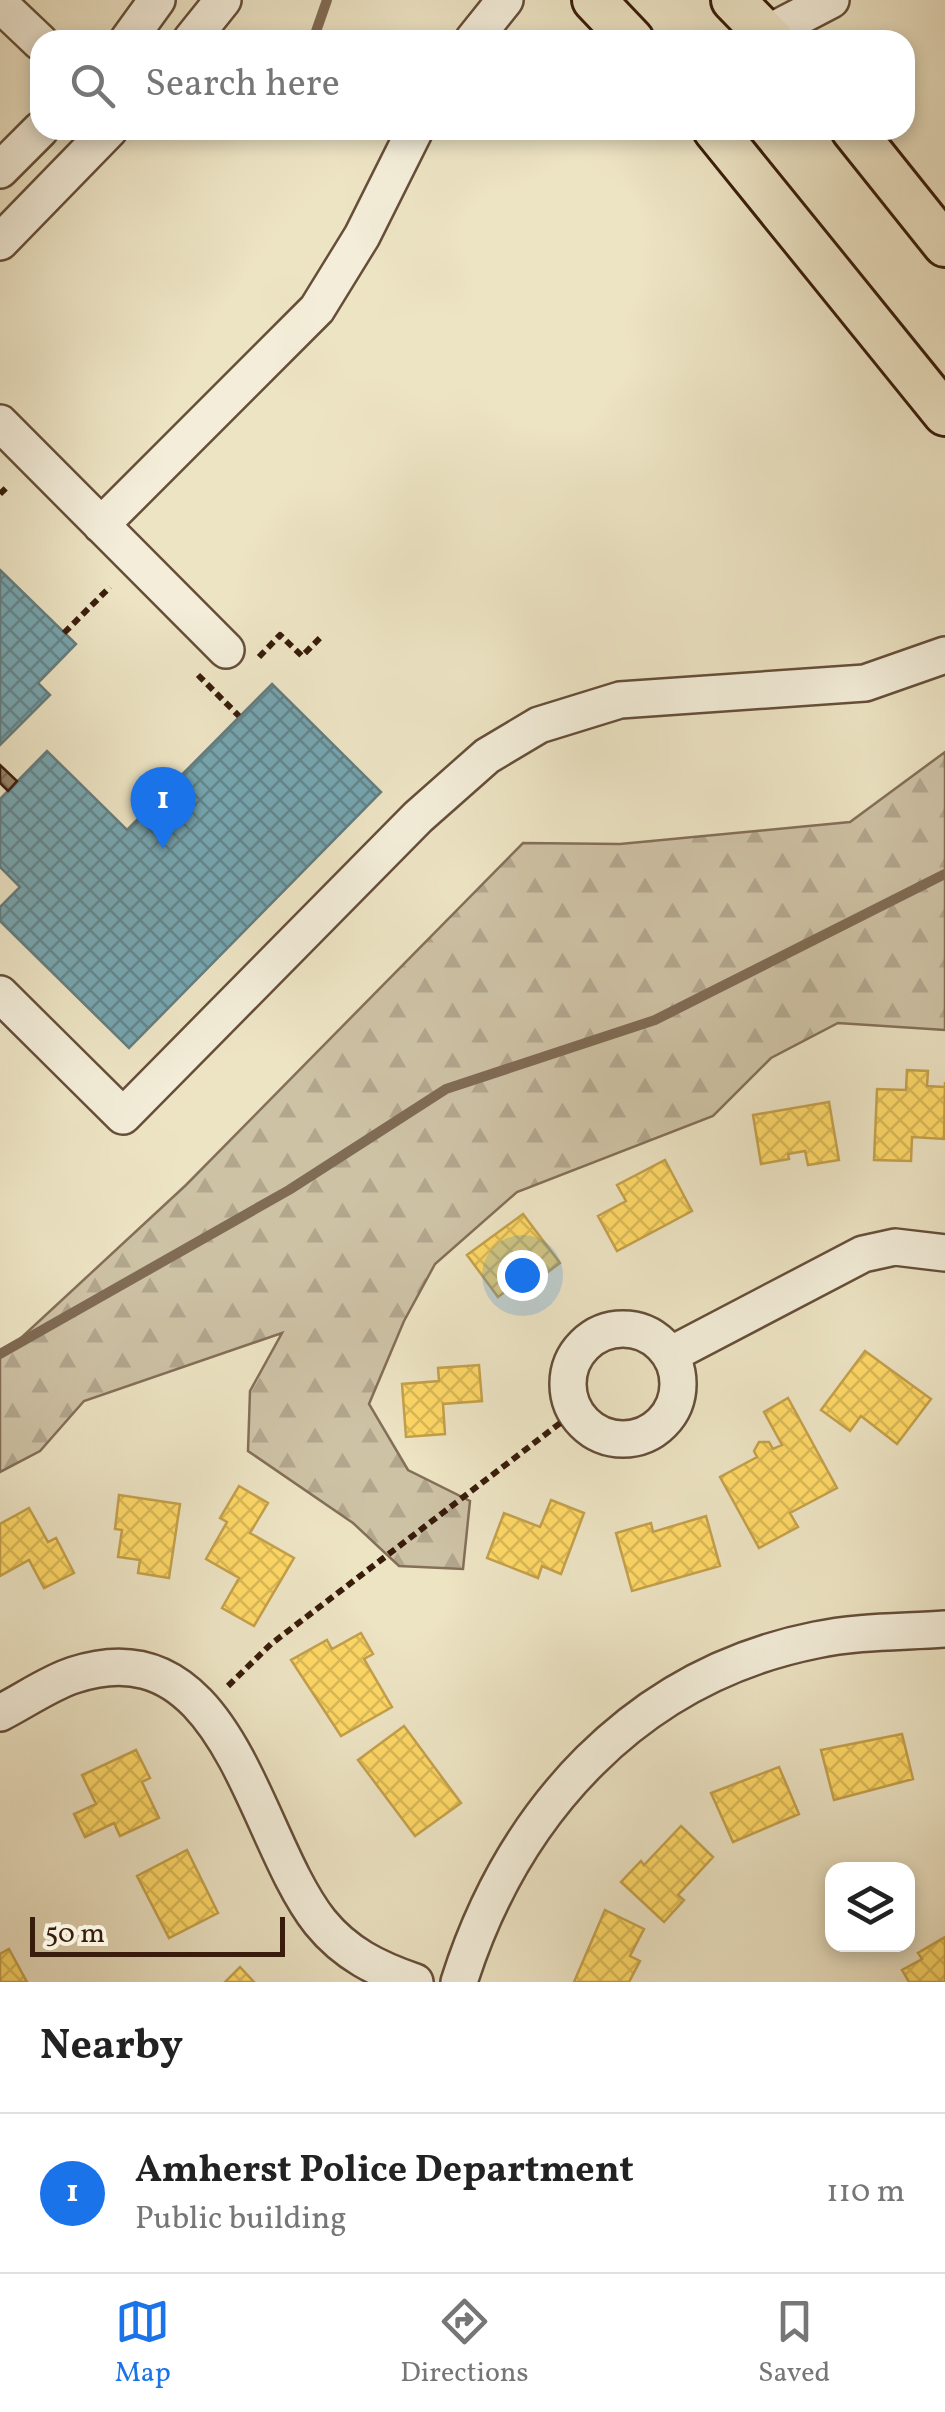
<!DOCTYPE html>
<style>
:root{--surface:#fff;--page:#f2f2f2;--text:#222;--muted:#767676;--line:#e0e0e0;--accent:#1a73e8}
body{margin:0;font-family:Vollkorn,serif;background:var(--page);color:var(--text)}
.controls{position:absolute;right:30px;bottom:30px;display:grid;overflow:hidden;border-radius:20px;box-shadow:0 5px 15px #0003}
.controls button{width:90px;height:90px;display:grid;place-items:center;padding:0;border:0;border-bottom:2px solid var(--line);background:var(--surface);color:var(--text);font:50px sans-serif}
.scale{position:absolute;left:30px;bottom:25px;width:255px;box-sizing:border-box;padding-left:10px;border:5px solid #391c0b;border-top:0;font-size:28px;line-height:35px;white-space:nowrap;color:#391c0b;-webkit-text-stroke:8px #f3edd9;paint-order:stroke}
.you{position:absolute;left:522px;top:1275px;width:35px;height:35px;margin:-25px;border:8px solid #fff;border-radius:50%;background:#1a73e8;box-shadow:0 0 0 15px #1a73e833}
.badge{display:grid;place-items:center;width:65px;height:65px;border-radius:50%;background:var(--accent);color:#fff;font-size:32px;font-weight:700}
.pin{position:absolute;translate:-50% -82px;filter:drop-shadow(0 2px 5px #0008)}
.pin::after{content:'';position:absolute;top:52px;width:35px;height:30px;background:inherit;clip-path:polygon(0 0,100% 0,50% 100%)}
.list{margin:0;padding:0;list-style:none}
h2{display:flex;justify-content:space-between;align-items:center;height:130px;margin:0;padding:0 40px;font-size:42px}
h2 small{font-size:32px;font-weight:400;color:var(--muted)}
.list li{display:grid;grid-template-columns:65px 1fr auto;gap:30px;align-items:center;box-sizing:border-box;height:160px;padding:0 40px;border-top:2px solid var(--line)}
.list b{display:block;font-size:38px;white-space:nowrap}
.list p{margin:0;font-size:32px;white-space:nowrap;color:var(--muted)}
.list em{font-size:32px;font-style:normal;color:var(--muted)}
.icon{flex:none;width:55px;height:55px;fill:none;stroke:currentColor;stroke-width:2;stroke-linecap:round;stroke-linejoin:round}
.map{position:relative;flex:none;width:945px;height:1982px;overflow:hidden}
.search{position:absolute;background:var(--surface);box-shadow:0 5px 15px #0003;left:30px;right:30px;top:30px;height:110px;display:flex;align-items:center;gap:25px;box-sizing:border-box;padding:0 35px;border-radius:30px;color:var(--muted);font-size:38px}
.sheet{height:290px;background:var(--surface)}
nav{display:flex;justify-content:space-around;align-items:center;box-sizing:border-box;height:140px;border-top:2px solid var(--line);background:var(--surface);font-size:28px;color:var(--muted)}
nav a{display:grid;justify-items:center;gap:5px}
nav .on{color:var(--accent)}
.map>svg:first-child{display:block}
.forest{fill:url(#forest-firs);stroke:#846f58;stroke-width:2.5}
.homes{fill:url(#homes-cross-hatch);stroke:#c4a04b;stroke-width:2.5}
.public{fill:url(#public-cross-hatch);stroke:#647c7e;stroke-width:2.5}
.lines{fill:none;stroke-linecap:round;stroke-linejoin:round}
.stream{stroke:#806b54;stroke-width:10}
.building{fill:url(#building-cross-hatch);stroke:#391c0b;stroke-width:2.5}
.minor-casing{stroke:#664e39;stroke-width:40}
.major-casing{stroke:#391c0b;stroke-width:48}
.path{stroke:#391c0b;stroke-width:6;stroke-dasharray:8 5;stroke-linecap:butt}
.minor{stroke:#f3edd9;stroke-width:35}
.major{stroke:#ede4c4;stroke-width:42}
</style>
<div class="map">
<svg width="945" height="1982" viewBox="0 0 945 1982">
<defs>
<pattern id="forest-firs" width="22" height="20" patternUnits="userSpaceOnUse" patternTransform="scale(2.5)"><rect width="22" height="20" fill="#cec2a5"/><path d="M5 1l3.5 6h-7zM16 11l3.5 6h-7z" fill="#b2a68d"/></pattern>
<pattern id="homes-cross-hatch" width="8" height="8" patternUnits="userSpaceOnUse" patternTransform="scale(2.5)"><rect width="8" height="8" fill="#ffd966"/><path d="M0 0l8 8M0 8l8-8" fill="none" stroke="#dbba57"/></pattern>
<pattern id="public-cross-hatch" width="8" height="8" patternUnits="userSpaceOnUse" patternTransform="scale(2.5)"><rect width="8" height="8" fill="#76a5af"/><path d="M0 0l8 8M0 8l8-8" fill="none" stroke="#62868d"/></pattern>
<pattern id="building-cross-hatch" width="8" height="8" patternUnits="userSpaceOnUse" patternTransform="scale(2.5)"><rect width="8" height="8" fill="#97846b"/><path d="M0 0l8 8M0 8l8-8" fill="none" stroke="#7c6b56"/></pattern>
</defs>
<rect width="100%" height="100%" fill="#ede4c4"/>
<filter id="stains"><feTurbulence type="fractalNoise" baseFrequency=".002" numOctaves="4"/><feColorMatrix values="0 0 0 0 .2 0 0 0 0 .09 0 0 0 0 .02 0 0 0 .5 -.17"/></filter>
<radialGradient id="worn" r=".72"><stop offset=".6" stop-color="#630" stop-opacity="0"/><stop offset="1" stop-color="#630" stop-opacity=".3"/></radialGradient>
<path class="forest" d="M945,752V1030L838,1023L771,1058L713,1116L517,1192L435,1264L404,1321L369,1404L408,1470L470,1501L463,1569L399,1566L353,1523L248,1451L250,1391L282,1333L84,1401L40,1451L0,1472V1350H8L186,1185L523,843L620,844L850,822Z"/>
<path class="homes" d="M907,1070L928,1071L927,1086L945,1087V1082L944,1139L912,1137L911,1161L874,1160L877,1089L906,1090Z
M829,1102L839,1160L808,1165L805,1151L788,1154L789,1159L761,1164L753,1115Z
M665,1160L692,1211L617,1251L598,1216L626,1201L617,1185Z
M523,1214L560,1263L533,1283L527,1275L498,1297L467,1255Z
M865,1351L931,1399L897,1444L861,1416L850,1431L821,1410Z
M479,1365L482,1401L443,1404L445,1434L406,1437L402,1384L439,1381L438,1368Z
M788,1398L837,1488L790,1513L798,1527L759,1548L720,1477L757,1457L754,1451L759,1442H769L773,1449L782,1445L764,1412Z
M239,1486L268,1503L250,1533L294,1558L254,1626L222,1608L239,1578L206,1559L227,1522L220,1518Z
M119,1495L180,1504L169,1578L138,1573L140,1560L118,1557L122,1530L115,1529Z
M551,1500L584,1513L561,1574L542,1566L538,1578L487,1558L504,1513L540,1527Z
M29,1508L48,1542L56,1538L74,1573L44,1588L29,1560L0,1576V1524Z
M706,1516L720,1566L632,1591L616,1533L651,1523L653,1532Z
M361,1633L373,1654L364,1659L392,1707L341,1736L291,1660L327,1640L332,1649Z
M404,1726L461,1803L415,1836L358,1760Z
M902,1734L913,1779L834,1800L821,1750Z
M136,1750L150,1778L142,1782L159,1818L120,1836L114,1823L85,1837L74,1814L96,1804L82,1775Z
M779,1767L799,1814L733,1842L711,1793Z
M681,1826L713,1857L678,1895L684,1900L664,1922L621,1882L641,1861L644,1865Z
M187,1850L218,1913L169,1938L137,1876Z
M605,1910L644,1929L630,1956L640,1961L629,1982H574Z
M945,1937V1982H909L902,1970L922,1959L918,1953Z
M9,1949L27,1982H0V1954Z
M240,1967L254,1982H225Z"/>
<path class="public" d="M0,570L76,644L38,683L50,695L0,745Z
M272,684L381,792L129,1048L0,921V907L20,887L0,867V799L47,751L127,830Z"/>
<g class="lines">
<path class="stream" d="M313,40L327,0
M0,1354L289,1190L446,1089L655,1020L945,874"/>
</g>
<path class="building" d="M0,765L17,781L8,791L0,783Z"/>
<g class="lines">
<defs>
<path id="minor" d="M0,4L40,42
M766,34L831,0
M128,40L157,0
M191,40L223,0
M473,40L505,0
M0,170L40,130
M0,242L109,130
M0,423L226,650
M101,525L317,309L362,236L415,130
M0,994L123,1116L418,817L487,756L539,725L620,700L865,683L945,655
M568 1384a55 55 0 1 1 110 0a55 55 0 1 1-110 0Z
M670,1355L863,1254L895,1247L945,1253
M0,1713C24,1701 49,1683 74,1675C229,1624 252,1836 320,1922C346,1954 377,1969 415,1982
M459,1982C513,1812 635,1676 816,1640C857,1631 903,1632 945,1629"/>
<path id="major" d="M594,0L632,40
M733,0L772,40
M715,130L945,414
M853,130L945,245"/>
</defs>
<use href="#minor" class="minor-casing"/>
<use href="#major" class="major-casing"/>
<path class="path" d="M0,494L9,485
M64,633L110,587
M259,657L280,635L302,656L323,635
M198,675L239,716
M228,1686L271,1644L576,1411"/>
<use href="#minor" class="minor"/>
<use href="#major" class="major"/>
</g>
<rect width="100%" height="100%" filter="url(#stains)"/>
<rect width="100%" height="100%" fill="url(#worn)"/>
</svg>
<div class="controls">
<button><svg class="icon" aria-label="layers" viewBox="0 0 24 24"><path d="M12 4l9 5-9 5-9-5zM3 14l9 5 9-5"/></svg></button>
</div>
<div class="scale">50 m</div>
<div class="you"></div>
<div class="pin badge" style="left:163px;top:849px">1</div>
<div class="search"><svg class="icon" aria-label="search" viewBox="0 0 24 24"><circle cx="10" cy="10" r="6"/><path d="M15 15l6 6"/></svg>Search here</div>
</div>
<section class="sheet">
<h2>Nearby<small></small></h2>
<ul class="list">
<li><span class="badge">1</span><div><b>Amherst Police Department</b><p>Public building</p></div><em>110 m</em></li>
</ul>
</section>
<nav>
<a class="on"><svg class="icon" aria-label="map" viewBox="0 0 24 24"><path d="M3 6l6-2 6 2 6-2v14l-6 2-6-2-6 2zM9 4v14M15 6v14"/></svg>Map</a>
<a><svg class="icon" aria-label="directions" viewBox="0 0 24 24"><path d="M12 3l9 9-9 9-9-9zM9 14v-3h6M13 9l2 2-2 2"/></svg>Directions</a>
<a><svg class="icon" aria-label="saved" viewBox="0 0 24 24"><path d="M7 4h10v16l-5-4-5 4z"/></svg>Saved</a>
</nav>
